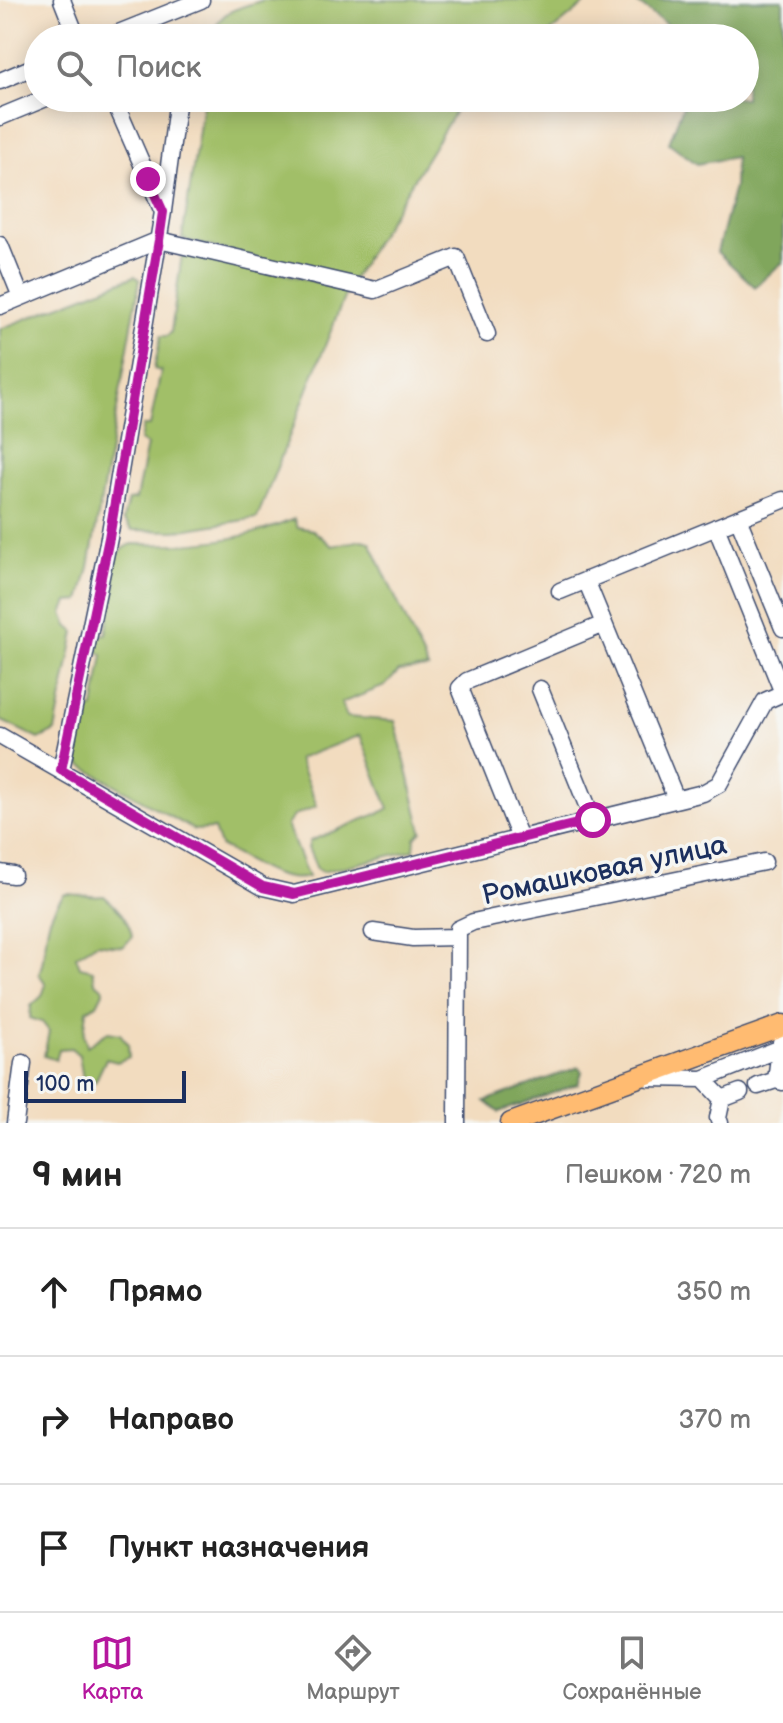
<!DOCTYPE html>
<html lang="ru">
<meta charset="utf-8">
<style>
:root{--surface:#fff;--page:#f6f6f6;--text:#222;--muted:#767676;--line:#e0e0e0;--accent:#b5179e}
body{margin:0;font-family:"Balsamiq Sans",sans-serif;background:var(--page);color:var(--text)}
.scale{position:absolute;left:24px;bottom:20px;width:162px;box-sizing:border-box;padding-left:8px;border:4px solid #1b2f5e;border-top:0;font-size:22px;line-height:28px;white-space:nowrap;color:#1b2f5e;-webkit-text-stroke:6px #f6f6f2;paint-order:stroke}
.stop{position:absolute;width:24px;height:24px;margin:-18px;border:6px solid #b5179e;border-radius:50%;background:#fff}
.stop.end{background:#b5179e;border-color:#fff;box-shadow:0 2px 8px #0008}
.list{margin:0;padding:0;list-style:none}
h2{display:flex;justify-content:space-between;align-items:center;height:104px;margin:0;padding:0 32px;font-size:34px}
h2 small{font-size:26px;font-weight:400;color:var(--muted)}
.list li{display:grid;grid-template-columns:52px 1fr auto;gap:24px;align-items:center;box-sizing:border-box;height:128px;padding:0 32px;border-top:2px solid var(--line)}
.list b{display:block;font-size:30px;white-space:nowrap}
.list em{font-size:26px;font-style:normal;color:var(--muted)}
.icon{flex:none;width:44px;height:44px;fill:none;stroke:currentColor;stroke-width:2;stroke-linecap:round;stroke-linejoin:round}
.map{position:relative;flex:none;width:783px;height:1123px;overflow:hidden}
.search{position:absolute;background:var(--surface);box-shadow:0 4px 20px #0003;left:24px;right:24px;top:24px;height:88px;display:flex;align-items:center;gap:20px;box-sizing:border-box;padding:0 28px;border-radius:44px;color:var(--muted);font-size:30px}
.sheet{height:488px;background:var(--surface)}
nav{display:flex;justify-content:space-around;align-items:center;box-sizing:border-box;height:112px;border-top:2px solid var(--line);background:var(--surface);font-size:22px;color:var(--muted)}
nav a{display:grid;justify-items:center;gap:4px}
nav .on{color:var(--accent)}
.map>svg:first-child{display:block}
.green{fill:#a1bf67;stroke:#5e7762;stroke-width:2}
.forest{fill:#80a65c;stroke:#4e6a5d;stroke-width:2}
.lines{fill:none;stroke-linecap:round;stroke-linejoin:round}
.minor-casing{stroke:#3b496d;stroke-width:19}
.major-casing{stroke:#3b496d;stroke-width:23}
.minor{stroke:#fff;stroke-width:16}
.major{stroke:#ffbb71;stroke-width:20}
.route{stroke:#b5179e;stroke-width:10}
.labels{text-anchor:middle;stroke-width:7;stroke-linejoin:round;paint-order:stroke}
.street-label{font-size:28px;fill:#1b2f5e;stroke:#f6f6f2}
</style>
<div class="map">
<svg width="783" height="1123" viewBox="0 0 783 1123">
<rect width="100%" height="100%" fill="#f6f6f2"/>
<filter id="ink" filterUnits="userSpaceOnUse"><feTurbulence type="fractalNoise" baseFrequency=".0125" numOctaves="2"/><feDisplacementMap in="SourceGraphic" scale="16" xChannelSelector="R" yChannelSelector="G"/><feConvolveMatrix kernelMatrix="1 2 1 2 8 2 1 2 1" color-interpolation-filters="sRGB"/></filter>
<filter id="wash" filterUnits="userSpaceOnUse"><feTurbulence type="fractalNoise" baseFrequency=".006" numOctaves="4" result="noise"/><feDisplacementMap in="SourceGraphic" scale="32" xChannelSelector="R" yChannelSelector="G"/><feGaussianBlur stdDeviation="1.8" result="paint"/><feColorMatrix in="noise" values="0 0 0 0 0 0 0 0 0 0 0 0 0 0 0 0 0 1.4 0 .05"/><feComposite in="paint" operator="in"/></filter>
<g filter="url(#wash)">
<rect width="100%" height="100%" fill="#f2dcbf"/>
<path class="green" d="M263,0H590L543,38H213C217,9 239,9 263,0Z
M204,98H468L459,105L351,282L182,239Z
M183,247L347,290L257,518L175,531L132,530L123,520L128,500L136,499L147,445L140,440L143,426H150L161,371L154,369L161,336H167L171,332Z
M135,276L140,280L89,567L80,601L68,602L63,613L68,626L75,632L55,731L39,739L0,720V329Z
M294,519L297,527L313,530L332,546L362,540L370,542L428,668L399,671L385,686L341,703L347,717L395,721L422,831L415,838L414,850L322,872L317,869L308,848L310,841L389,809L360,735L298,759L317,806L295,815L287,825L308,877C278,885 246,859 220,846L214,829L194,830L79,764L76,752L83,712L94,708L103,655L98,652L97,640L100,635L106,634L116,581L111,578C110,562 117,550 132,544C188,546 242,542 294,519Z
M65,894C79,894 90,898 104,896C117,907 130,921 132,937L123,947L97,943L76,956L80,967L93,970L95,982L104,990L97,1004L87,1010L84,1035L87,1046L108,1032L120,1034L128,1044L129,1057L117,1062L106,1059L95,1082L83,1079L79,1055L71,1048L59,1049L56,1060L44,1056L49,1031L42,1022L30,1018L31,1006L42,996L46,984L39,974C51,940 39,924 65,894Z"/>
<path class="forest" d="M633,0H783V262L755,287L717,252L734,187L735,157L697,164L669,143L686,98H745V38H685Z
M579,1067L582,1072L578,1084L499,1112L485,1101Z"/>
</g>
<g filter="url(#ink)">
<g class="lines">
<defs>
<path id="minor" d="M62,0L77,38
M106,38L201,0
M0,81L38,65
M0,117L46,98
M163,211L178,98
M0,245L21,297
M0,306L159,240L375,290L456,257L487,334
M738,518L783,628
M586,580L676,799
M560,591L783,500
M540,689L593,820
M0,736L263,887L294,894L703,793L719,784L765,701L783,693L716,527
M61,770L109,538L163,212L113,98
M520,838L460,688L467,681L604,624
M0,873L13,875
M373,932L413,938L457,937
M648,1078L703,1079L722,1099L740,1092
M703,1079L781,1048
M776,1080L781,1042
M758,1086L776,1080L783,1082
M15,1123L23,1063
M457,1123L458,929L473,922L764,862
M720,1123L718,1118L722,1099"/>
<path id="major" d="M511,1123L783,1025"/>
</defs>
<use href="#minor" class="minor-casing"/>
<use href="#major" class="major-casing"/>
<use href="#minor" class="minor"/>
<use href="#major" class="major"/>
</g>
</g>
<g class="lines" filter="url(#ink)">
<path class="route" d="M148,179L163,212L159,240L109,538L61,770L263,887L294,894L593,820"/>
</g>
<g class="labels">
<g class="street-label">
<text transform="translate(604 869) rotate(-12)" y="10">Ромашковая улица</text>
</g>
</g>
</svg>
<div class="scale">100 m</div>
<div class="stop" style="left:593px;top:820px"></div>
<div class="stop end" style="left:148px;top:179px"></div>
<div class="search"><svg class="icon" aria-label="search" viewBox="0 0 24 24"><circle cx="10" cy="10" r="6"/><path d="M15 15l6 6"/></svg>Поиск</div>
</div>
<section class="sheet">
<h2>9 мин<small>Пешком · 720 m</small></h2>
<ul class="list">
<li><svg class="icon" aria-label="ahead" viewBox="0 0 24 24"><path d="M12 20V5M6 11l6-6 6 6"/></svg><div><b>Прямо</b></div><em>350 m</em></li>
<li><svg class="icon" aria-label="right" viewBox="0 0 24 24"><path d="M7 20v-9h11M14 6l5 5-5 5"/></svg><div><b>Направо</b></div><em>370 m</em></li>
<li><svg class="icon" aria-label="arrive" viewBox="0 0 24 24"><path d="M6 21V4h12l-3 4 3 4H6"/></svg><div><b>Пункт назначения</b></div></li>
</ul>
</section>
<nav>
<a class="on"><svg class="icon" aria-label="map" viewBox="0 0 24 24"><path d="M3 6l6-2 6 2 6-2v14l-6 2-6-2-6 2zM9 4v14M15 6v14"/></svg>Карта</a>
<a><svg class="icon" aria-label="directions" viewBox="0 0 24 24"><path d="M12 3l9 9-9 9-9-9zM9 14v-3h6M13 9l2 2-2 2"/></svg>Маршрут</a>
<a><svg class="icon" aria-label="saved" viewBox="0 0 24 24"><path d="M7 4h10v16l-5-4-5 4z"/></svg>Сохранённые</a>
</nav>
